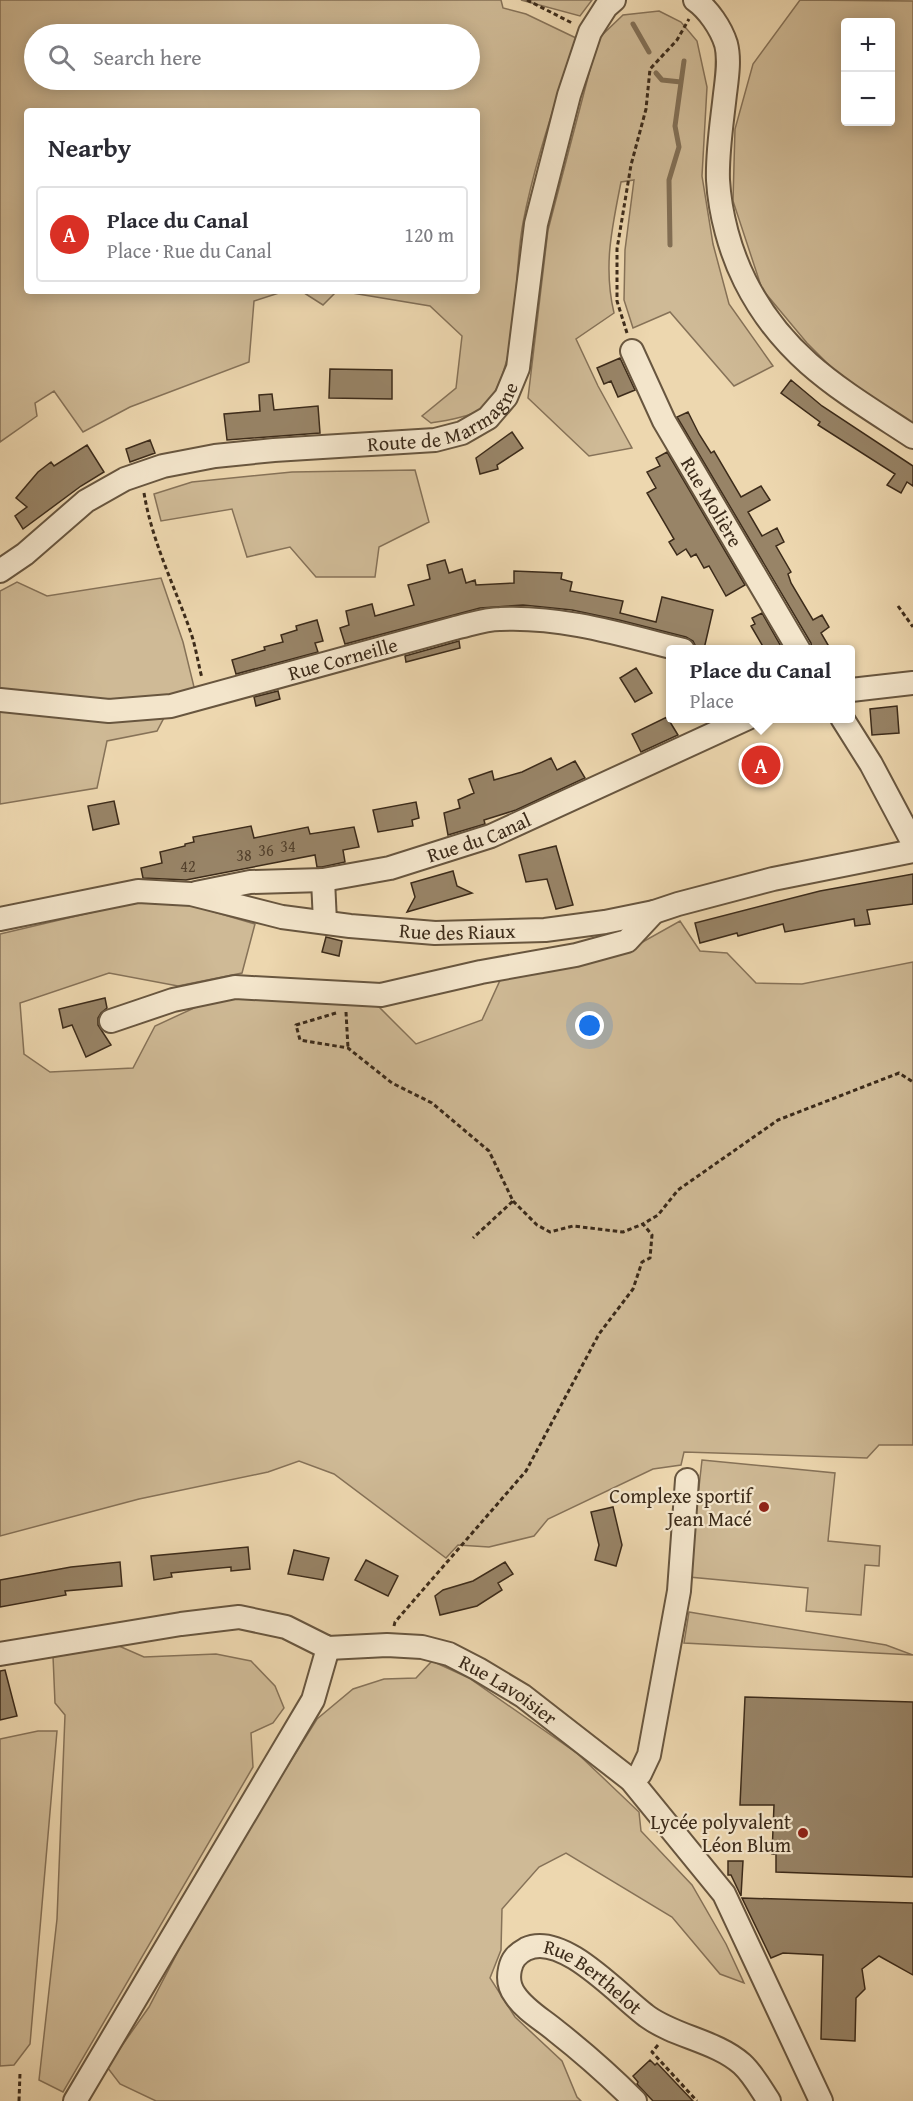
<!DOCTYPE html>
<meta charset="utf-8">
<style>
:root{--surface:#fff;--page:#f2f2f3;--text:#2b2b33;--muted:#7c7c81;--line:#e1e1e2;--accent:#d93025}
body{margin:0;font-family:"Gentium Book Plus",serif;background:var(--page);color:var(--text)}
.controls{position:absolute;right:18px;top:18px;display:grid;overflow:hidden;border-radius:6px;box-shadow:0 3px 15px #0003}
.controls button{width:54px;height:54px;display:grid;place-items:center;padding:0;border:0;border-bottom:2px solid var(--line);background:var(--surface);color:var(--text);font:30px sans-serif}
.you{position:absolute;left:590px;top:1026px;width:21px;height:21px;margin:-15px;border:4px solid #fff;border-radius:50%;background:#1a73e8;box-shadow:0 0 0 9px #1a73e833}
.badge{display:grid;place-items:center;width:39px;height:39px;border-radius:50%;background:var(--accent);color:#fff;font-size:20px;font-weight:700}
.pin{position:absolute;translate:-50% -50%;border:3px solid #fff;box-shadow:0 2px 6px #0006}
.popup{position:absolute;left:666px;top:645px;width:189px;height:78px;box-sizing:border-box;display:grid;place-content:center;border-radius:6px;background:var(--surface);filter:drop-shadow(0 2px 4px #0005);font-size:20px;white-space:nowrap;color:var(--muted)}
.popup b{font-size:22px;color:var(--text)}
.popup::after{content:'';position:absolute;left:50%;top:100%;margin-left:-12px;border:12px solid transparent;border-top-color:var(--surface)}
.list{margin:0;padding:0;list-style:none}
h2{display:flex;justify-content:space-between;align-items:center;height:78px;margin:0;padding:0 24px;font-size:26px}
h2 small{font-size:20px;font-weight:400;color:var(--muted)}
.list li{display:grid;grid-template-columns:39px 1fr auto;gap:18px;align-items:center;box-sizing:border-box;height:96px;margin:0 12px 12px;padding:0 12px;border:2px solid var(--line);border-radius:6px}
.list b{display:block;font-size:22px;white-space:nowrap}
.list p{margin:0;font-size:20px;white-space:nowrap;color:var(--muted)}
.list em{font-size:20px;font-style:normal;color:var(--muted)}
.icon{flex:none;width:33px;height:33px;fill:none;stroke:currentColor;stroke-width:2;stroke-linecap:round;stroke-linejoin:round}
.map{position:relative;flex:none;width:913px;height:2101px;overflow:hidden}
.search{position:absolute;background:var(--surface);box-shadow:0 3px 15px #0003;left:24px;top:24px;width:456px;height:66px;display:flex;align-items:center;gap:15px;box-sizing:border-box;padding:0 21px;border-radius:33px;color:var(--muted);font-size:22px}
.panel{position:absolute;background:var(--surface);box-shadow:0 3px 15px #0003;left:24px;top:108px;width:456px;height:186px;border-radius:6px}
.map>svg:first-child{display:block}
.green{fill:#cfba96;stroke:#867258;stroke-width:1.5;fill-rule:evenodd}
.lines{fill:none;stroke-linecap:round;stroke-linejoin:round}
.stream{stroke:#826f55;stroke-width:5}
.building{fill:#988467;stroke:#3c2b1a;stroke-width:1.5}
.minor-casing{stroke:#68563f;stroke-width:26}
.path{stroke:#3c2b1a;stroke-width:3;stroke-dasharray:4.5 3;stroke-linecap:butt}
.minor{stroke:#f3e5cb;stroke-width:22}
.poi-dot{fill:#8f2418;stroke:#f3e5cb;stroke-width:2}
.labels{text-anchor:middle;stroke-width:4.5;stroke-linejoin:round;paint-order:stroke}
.number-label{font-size:16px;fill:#53412d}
.street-label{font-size:20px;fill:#3c2b1a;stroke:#f3e5cb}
.poi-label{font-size:20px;fill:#3c2b1a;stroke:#f3e5cb;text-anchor:end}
</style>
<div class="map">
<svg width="913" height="2101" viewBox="0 0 913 2101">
<rect width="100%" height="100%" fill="#edd7af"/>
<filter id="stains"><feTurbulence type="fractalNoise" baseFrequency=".00333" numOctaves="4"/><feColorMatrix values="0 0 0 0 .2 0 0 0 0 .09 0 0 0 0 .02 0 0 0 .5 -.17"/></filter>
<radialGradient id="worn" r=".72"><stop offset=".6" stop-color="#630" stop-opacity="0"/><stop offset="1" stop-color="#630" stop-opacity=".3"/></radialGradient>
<path class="green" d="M0,0H501L503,8L526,14L576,38C557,99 535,160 523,223C512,281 522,349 490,401C481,416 448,420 431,423L422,416L456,388L462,336L430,306L340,291H477V111H27V291H285L254,301L249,362L130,407L83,432L54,391L35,403L37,416L0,442ZM34,34H470V80H34Z
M521,0H592L580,16Z
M800,0L913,1V425L834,370L807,343L762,289L733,201L735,129L753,64ZM846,22H890V122H846Z
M659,11L681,22L697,41L707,87L702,176L713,244L729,304L773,366L734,386L670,312L633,328L624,300L625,250L634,180L621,182C612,228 603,266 614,313L576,339L598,386L632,448L589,456L528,398L548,230L598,39L623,15Z
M301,291H337L323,305Z
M415,470L429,522L379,547L375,577H316L290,547L247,557L232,509L161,521L154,494L192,482L292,472Z
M161,578L183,642L195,691L171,700L74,701L0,691V591L17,582L47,596Z
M0,709L166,714L157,731L107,741L97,788L0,804Z
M140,901L187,904L255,924L242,973L178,986L109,973L20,1003L24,1054L50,1072L133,1068L155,1026L231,991L348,997L379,1007L416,1044L482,1020L502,976L623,953L680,921L700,951L727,953L756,983L802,984L913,962V1445H879L867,1458L684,1452L681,1465L653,1469L548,1519L534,1536L489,1547L458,1545L446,1558L334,1474L299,1461L268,1472L139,1499L0,1536V934Z
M702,1460L835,1473L828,1541L880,1546L879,1566L865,1565L861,1615L806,1611L808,1588L689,1577Z
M689,1612L886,1645L913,1655L684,1643Z
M119,1646L144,1657L216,1654L251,1661L275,1686L284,1708L273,1723L251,1733L253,1767L63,2092L39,2080L57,1919L65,1715L55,1703L53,1656Z
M432,1661L469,1678L578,1754L639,1812L641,1831L692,1885L726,1944L744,1983L720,1974L672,1917L566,1853L539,1867L502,1909L501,1950L490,1978L515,2017L562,2061L577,2097L581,2101H156L120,2084L107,2067L149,2007L208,1894L317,1719L353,1689L384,1679L416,1678Z
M38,1731H57L30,2044L14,2065L0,2066V1739Z"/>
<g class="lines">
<path class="stream" d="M633,24L649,52
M656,73L662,80L681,82
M670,245L669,180L679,147L675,126L684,61"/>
</g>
<path class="building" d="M620,358L635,390L618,397L611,381L604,384L597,368Z
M330,369L392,370V399L329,398Z
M791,380L822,406L913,466V486L907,482L901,493L887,485L895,474L818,425L820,422L781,393Z
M272,394L274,410L318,406L320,433L227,440L224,414L260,411L259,395Z
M688,412L699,434L711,453L714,451L741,497L761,486L770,500L748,512L762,536L777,528L784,542L776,546L791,572L788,574L791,583L813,620L822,615L829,627L821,633L831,650H812L811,643L677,417Z
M512,432L523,448L497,465L498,469L480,474L476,458Z
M150,440L155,453L130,462L126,449Z
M87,445L104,472L81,486L23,529L15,516L27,507L16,498L38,472L51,462L54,466Z
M667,452L745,585L726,596L709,566L704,568L696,554L691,557L686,549L677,555L669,542L674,539L647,493L656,488L647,472L660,466L656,458Z
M445,560L449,573L462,569L466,583L475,580L476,585L514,583V571L562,573L561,579L572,582L570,591L623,601L620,613L656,622L662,597L713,610L704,649L696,647L693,641L686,637L619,620L572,610L523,605L480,608L345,644L340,628L349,625L346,611L372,604L375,616L414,605L408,585L430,579L427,565Z
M762,613L783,650H765L751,626L755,624L752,618Z
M317,620L323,641L315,643L318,652L236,674L232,660L265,650L264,647L283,642L281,635L297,630L296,626Z
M459,641L460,648L406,662L405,656Z
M636,668L652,693L635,702L620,678Z
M278,691L280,699L256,706L254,697Z
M897,706L899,733L872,735L870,709Z
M667,717L678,735L641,752L632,734Z
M551,758L557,770L575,761L585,778L516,810L484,820L485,824L448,835L444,813L460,808L458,800L474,793L469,779L492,771L494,780L522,772Z
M114,801L119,824L93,830L88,806Z
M416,802L419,818L412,820L413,826L378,832L373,810Z
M251,826L254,838L308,827L310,834L354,827L359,847L343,850L345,862L322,867H317L315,855L186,880L143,878L141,868L162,863L160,852L185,846V844L194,842L193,837Z
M556,846L573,905L556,909L547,879L526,882L519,855Z
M453,871L457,886L472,893L407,912L415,897L411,883Z
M913,874V904L867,910L870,924L855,926L854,919L785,932L783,924L738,936L737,933L700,943L695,923L820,891Z
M326,937L342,941L339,956L322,952Z
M105,998L107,1008L101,1013L98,1018V1025L111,1045L86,1057L72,1025L63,1028L59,1009Z
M613,1507L622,1545L616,1566L595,1560L599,1545L591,1512Z
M248,1547L250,1569L231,1571V1567L209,1569L171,1573L172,1577L154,1580L151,1556Z
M294,1550L329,1558L323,1580L288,1574Z
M366,1560L398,1576L388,1596L355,1580Z
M120,1562L122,1586L65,1591L66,1595L0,1607V1580L71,1567Z
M505,1562L513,1574L498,1583L502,1590L477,1606L440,1615L435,1596L443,1590L473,1581Z
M5,1670L17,1716L0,1720V1671Z
M745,1697L913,1702V1877L776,1872V1854H772L774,1805H740Z
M728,1861H743L741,1896L731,1875H728Z
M742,1898L913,1903V1975L879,1956L862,1969L865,1989L856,1998L855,2041L821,2039L823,1955L783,1953L771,1958Z
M650,2060L655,2065L657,2063L693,2101H653L637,2084L638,2082L633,2076Z"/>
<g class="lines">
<defs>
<g id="minor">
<path d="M695,0C708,9 721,28 726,44C730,59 727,78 725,94C722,122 717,152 718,180C720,214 730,251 745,281C784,359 843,391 913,437"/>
<path id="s1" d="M632,351L664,421L799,650"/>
<path id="s2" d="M0,571L25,554L86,501L125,479L163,466L215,456L274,450L435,440L462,433L488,418L506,397L518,368L536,224L569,95L590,32L606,7L614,0"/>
<path d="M851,690L913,683"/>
<path id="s3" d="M0,700L109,711L171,706L455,628C469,625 485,619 500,619C563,616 623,635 683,650"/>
<path d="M842,718L871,764L913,843"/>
<path d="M323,880L325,922"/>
<path id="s4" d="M196,893L250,882L323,880L390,868L491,836L748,718"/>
<path id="s5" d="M0,919L138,891L191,894L282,917L350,926L435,933L545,930L605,922L654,912L678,904L773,879L913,851"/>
<path d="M111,1021L173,1000L235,987L381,995L481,972L576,955L627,941L654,912"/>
<path id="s6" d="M0,1654L181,1624L239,1617L286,1627L328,1648L387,1645L422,1647L449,1654L478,1669L523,1696L631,1780L724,1894L821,2101"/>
<path d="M631,1780L640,1774L649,1755L679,1591L687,1480"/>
<path d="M75,2101L313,1700L328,1648"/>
<path id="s7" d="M635,2101C610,2076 584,2053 556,2031C543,2020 525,2010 515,1995C509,1987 508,1978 510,1969C512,1959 517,1954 526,1949C563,1931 620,1997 648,2017C676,2037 716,2041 742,2064C753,2074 761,2089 769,2101"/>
</g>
</defs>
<use href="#minor" class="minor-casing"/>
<path class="path" d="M527,0L572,23
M627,333L617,301V249L631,165L646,109L650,69L677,40L689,19
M144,493C152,542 175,587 191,633C196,648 198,663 202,678
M898,606L913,627
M346,1012L348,1048
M336,1013L296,1025L300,1040L348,1048L392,1083L432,1103L489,1151L513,1201L473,1238
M513,1201L537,1225L550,1232L573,1226L623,1232L643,1224
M394,1626L395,1622L526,1471L599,1334L633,1289L642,1262L650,1258L652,1235L643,1224L658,1215L678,1190L778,1120L899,1073L913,1082
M658,2045L652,2052L697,2101
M19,2101L20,2073"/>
<use href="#minor" class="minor"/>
</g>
<g class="poi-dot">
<circle cx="764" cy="1507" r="6"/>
<circle cx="803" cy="1833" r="6"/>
</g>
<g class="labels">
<g class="number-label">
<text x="288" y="852">34</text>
<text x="266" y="856">36</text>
<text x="244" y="861">38</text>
<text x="188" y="872">42</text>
</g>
<g class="street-label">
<text dy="7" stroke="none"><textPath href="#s2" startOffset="486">Route de Marmagne</textPath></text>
<text dy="7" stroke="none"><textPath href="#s1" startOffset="171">Rue Molière</textPath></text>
<text dy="7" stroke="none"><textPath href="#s3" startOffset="350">Rue Corneille</textPath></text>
<text dy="7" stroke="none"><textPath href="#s4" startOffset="290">Rue du Canal</textPath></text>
<text dy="7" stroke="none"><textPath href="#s5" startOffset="464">Rue des Riaux</textPath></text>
<text dy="7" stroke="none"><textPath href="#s6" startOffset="528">Rue Lavoisier</textPath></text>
<text dy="7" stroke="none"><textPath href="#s7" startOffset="291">Rue Berthelot</textPath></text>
</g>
<g class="poi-label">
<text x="752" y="1503">Complexe sportif<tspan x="752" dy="23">Jean Macé</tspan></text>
<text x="791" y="1829">Lycée polyvalent<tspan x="791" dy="23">Léon Blum</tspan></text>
</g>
</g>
<rect width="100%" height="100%" filter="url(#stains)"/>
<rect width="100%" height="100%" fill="url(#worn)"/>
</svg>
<div class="controls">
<button>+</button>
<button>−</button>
</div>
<div class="you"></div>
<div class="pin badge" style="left:761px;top:765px">A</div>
<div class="popup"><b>Place du Canal</b>Place</div>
<div class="search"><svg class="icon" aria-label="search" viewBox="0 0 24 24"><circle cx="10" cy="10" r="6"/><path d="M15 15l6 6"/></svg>Search here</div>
<section class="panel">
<h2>Nearby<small></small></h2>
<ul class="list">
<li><span class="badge">A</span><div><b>Place du Canal</b><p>Place · Rue du Canal</p></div><em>120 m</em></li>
</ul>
</section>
</div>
